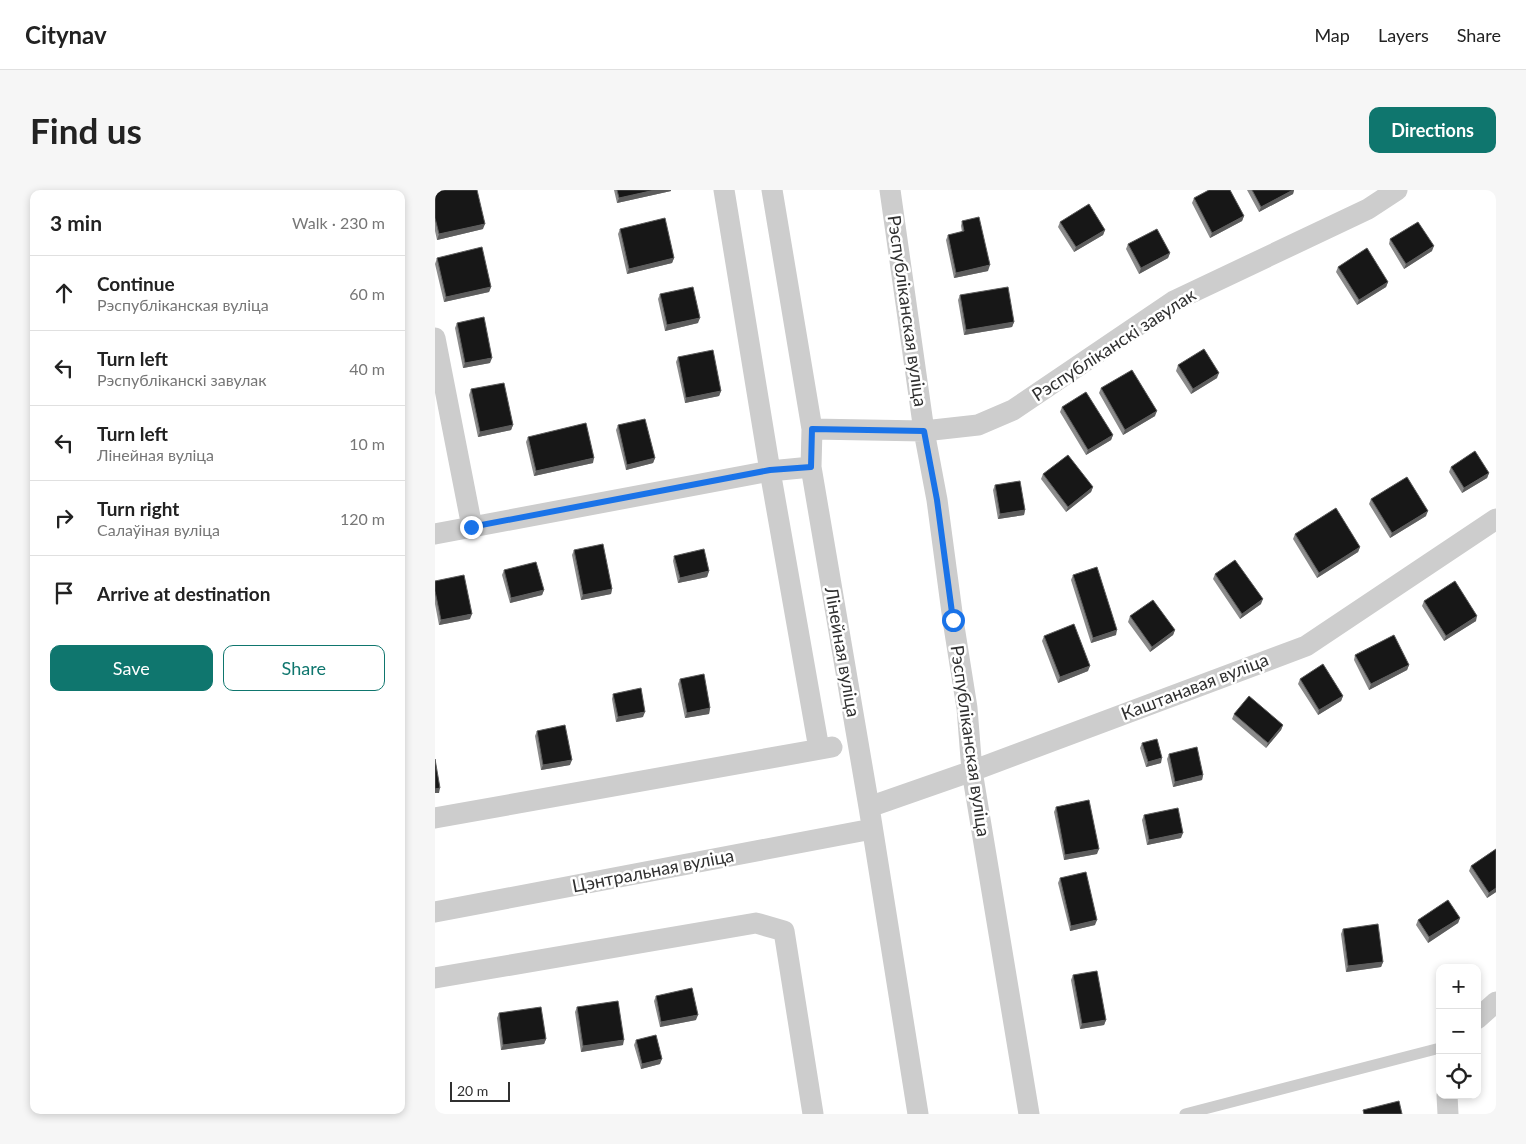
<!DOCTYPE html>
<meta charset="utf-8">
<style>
:root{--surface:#fff;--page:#f6f6f6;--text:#222;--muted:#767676;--line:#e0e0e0;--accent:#0f766e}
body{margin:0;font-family:Lato,sans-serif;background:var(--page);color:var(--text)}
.controls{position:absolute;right:15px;bottom:15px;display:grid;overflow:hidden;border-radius:10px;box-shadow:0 2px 8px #0003}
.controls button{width:45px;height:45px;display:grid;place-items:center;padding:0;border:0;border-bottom:1px solid var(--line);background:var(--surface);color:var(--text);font:25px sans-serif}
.scale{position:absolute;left:15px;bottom:12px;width:60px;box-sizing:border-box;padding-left:5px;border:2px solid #303030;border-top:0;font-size:14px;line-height:18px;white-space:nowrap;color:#303030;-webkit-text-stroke:4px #fff;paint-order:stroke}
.stop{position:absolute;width:15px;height:15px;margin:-11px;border:4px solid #1a73e8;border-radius:50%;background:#fff}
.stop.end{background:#1a73e8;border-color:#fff;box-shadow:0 1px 5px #0008}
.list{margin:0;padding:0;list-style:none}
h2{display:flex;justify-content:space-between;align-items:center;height:65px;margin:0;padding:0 20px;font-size:21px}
h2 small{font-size:16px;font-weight:400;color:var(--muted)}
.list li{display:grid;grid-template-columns:32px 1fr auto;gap:15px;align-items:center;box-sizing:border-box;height:75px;padding:0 20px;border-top:1px solid var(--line)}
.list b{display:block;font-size:19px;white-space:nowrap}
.list p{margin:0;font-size:16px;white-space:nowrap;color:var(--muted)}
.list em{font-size:16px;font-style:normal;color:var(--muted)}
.actions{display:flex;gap:10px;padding:15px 20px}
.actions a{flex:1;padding:11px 0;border:1px solid var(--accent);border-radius:10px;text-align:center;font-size:18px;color:var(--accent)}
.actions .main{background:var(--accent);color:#fff}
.icon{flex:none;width:28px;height:28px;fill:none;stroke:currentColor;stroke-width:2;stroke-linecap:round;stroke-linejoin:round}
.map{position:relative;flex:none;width:1061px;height:924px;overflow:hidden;border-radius:10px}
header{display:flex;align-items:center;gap:30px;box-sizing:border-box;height:70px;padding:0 25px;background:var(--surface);border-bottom:1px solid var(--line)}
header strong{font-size:24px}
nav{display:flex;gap:28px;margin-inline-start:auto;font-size:18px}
.intro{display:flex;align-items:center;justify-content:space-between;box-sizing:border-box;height:120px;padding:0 30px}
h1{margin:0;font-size:35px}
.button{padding:12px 22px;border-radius:10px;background:var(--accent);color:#fff;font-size:18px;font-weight:700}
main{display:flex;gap:30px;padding:0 30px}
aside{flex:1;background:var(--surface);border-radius:10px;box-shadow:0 2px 8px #0003}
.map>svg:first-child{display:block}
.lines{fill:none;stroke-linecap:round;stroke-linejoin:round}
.service{stroke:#cdcdcd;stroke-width:11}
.minor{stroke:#cdcdcd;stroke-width:21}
.wall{fill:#8b8b8b}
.shaded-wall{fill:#5d5d5d}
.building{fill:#171717;stroke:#5d5d5d}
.route{stroke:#1a73e8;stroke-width:6}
.labels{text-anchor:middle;stroke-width:5;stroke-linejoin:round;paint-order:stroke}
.street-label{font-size:18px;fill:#303030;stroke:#fff}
</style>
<header>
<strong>Citynav</strong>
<nav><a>Map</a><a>Layers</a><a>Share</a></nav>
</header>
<div class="intro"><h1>Find us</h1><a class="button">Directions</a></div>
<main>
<aside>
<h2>3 min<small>Walk · 230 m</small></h2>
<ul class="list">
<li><svg class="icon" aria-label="ahead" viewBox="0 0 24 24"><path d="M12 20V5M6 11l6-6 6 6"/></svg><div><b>Continue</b><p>Рэспубліканская вуліца</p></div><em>60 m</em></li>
<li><svg class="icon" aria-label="left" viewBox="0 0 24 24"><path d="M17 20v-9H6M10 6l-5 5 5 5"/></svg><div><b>Turn left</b><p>Рэспубліканскі завулак</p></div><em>40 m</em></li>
<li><svg class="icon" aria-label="left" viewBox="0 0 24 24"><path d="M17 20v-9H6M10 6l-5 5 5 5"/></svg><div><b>Turn left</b><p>Лінейная вуліца</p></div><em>10 m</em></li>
<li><svg class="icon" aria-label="right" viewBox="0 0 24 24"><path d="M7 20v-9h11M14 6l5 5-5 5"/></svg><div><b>Turn right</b><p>Салаўіная вуліца</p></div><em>120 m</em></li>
<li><svg class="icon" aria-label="arrive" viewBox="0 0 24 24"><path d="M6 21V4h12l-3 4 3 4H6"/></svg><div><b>Arrive at destination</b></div></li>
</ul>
<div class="actions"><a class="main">Save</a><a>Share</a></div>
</aside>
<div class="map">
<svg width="1061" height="924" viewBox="0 0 1061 924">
<rect width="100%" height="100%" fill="#fff"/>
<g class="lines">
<path class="service" d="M750,924L1005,858"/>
<path class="minor" d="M289,0L335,281L384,559
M337,0L377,239L376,277L434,617L483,924
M455,0L489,241L502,310L518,430L532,518L537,581L594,924
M0,148L37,337
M377,239L489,241L543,235L578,220L739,111L933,19L962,0
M0,344L335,281L376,277
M434,617L537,581L871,456L1061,329
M0,628L397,557
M0,722L437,639
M0,788L321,733L349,741L378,924
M1042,829L1061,812
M1012,905L1013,924"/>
</g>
<path class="wall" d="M0,0L48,39L2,50L0,41Z
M179,0H236V1L182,13Z
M812,0H859L858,4L824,22Z
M759,8L809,26L807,31L775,48L757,13Z
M527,31L553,81L519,88L511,50L513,45L527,42L526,36Z
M625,32L670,40L668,45L639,62L623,37Z
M185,39L239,68L237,73L192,84L183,44Z
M955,49L997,61L969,79L954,54Z
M693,54L735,63L733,68L704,84L691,59Z
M2,68L56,97L54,102L9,112L0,74Z
M903,77L953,92L951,97L922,115L901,82Z
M225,104L263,133L230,141L223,109Z
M525,105L579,132L577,137L529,145L523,110Z
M22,133L55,173L28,178L20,138Z
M243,167L286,201L284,206L250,213L241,172Z
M743,175L782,188L756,204L741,181Z
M666,198L720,226L688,245L664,203Z
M36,199L78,235L76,240L43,247L34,205Z
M627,217L678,245L676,250L651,265L625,222Z
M183,235L220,268L218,273L191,280L181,240Z
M93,247L158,273L99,286L91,252Z
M1016,277L1054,283L1052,288L1027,303L1014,282Z
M608,284L658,297L656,302L631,322L606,289Z
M560,295L590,320L589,325L563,329L558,300Z
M936,309L991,326L955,348L934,314Z
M860,344L925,357L923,362L882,388L858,349Z
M139,360L177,399L176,404L146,410L137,365Z
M239,366L274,381L272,387L243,393L238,371Z
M69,380L109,400L107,405L75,413L67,385Z
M780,384L826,414L805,429L778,389Z
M638,385L681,445L656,453L636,390Z
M0,391L35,429L4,435L0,414Z
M989,411L1041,431L1009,451L987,416Z
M695,426L740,440L738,445L715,462L693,432Z
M609,446L653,481L623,493L607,451Z
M920,465L974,475L972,480L934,500L919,470Z
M245,489L275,518L274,524L250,528L243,494Z
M865,489L908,506L906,511L883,525L863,494Z
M178,504L208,527L181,532L177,509Z
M799,524L848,535L846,540L831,558L797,529Z
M102,541L135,575L106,580L100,546Z
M707,553L726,573L711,577L705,558Z
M734,564L768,585L767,590L738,597L732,569Z
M621,617L662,664L629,670L619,622Z
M709,625L746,648L712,655L707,630Z
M1061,659V702L1052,708L1034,681L1036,676Z
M625,688L660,735L635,741L623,693Z
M1025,728L1023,733L993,753L981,735L983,730Z
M908,739L948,772L946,777L911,782L906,744Z
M638,785L671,830L669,835L645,839L636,790Z
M221,806L261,830L225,837L219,811Z
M142,817L188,855L146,862L140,822Z
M64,823L111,849L109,854L66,860L62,828Z
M201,850L225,874L206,879L199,855Z"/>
<path class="shaded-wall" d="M220,0H236V1L182,13L184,8Z
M858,0H859L858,4L824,22L826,17Z
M809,26L807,31L775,48L777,43Z
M50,34L48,39L2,50L4,44Z
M670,40L668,45L639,62L641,57Z
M999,56L997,61L969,79L971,74Z
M735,63L733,68L704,84L706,78Z
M239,68L237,73L192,84L194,79Z
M555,75L553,81L519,88L521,83Z
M953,92L951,97L922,115L924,110Z
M56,97L54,102L9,112L11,107Z
M265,128L263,133L230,141L232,135Z
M579,132L577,137L529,145L531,140Z
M57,168L55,173L28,178L30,173Z
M784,183L782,188L756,204L758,199Z
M286,201L284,206L250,213L251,208Z
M722,221L720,226L688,245L690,240Z
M78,235L76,240L43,247L45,242Z
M678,245L676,250L651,265L653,260Z
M159,268L158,273L99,286L101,281Z
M220,268L218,273L191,280L192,275Z
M1054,283L1052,288L1027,303L1029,298Z
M658,297L656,302L631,322L633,317Z
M590,320L589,325L563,329L565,324Z
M993,321L991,326L955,348L957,343Z
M925,357L923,362L882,388L884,383Z
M274,381L272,387L243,393L245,388Z
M177,399L176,404L146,410L148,405Z
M109,400L107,405L75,413L76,408Z
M828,409L826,414L805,429L807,424Z
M37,424L35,429L4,435L6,430Z
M1042,426L1041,431L1009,451L1011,446Z
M682,440L681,445L656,453L658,448Z
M740,440L738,445L715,462L717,457Z
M974,475L972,480L934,500L936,494Z
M655,476L653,481L623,493L625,487Z
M908,506L906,511L883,525L884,520Z
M275,518L274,524L250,528L252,523Z
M210,522L208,527L181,532L183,527Z
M848,535L846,540L831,558L833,553Z
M727,568L726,573L711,577L713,572Z
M137,570L135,575L106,580L108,575Z
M768,585L767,590L738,597L740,592Z
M5,598L4,603H0V599Z
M748,643L746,648L712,655L714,650Z
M664,659L662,664L629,670L630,665Z
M1061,698V702L1052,708L1054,703Z
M1025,728L1023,733L993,753L994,747Z
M662,730L660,735L635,741L636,736Z
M948,772L946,777L911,782L913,776Z
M263,825L261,830L225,837L226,832Z
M671,830L669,835L645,839L647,834Z
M111,849L109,854L66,860L68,855Z
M189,850L188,855L146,862L148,856Z
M227,869L225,874L206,879L207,874Z"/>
<path class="building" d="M0,0H42L50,34L4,44L0,28Z
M182,0H220L184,8Z
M774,0H795L809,26L777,43L759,8Z
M817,0H858L826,17Z
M654,14L670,40L641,57L625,32Z
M544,27L555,75L521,83L513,45L529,41L527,31Z
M230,28L239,68L194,79L185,39Z
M983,32L999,56L971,74L955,49Z
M722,39L735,63L706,78L693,54Z
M47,57L56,97L11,107L2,68Z
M932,58L953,92L924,110L903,77Z
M258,97L265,128L232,135L225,104Z
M573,97L579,132L531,140L525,105Z
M49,127L57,168L30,173L22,133Z
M769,159L784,183L758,199L743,175Z
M278,160L286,201L251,208L243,167Z
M697,180L722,221L690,240L666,198Z
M69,193L78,235L45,242L36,199Z
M651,202L678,245L653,260L627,217Z
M210,229L220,268L192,275L183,235Z
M151,233L159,268L101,281L93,247Z
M1040,261L1054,283L1029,298L1016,277Z
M633,265L658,297L633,317L608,284Z
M972,287L993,321L957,343L936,309Z
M585,291L590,320L565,324L560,295Z
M901,318L925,357L884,383L860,344Z
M168,354L177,399L148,405L139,360Z
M269,359L274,381L245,388L239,366Z
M800,370L828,409L807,424L780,384Z
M101,372L109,400L76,408L69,380Z
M662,377L682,440L658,448L638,385Z
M29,385L37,424L6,430L0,401V391Z
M1020,391L1042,426L1011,446L989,411Z
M718,410L740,440L717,457L695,426Z
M639,434L655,476L625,487L609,446Z
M959,445L974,475L936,494L920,465Z
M888,474L908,506L884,520L865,489Z
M269,484L275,518L252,523L245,489Z
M206,498L210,522L183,527L178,504Z
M814,506L848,535L833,553L799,524Z
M130,535L137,570L108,575L102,541Z
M722,549L727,568L713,572L707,553Z
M762,557L768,585L740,592L734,564Z
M0,569L5,598L0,599Z
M654,610L664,659L630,665L621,617Z
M743,618L748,643L714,650L709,625Z
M1061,659V698L1054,703L1036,676Z
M651,682L662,730L636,736L625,688Z
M1013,710L1025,728L994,747L983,730Z
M943,734L948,772L913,776L908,739Z
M662,781L671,830L647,834L638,785Z
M257,798L263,825L226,832L221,806Z
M183,811L189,850L148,856L142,817Z
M106,817L111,849L68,855L64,823Z
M221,845L227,869L207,874L201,850Z
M964,911L967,924H929L928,920Z"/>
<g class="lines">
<path class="route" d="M36,337L335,280L376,277L377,239L489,241L502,310L518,430"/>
</g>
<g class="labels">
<g class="street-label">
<text transform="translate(472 121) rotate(82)" y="6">Рэспубліканская вуліца</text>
<text transform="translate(679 155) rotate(-33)" y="6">Рэспубліканскі завулак</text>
<text transform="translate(407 462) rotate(80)" y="6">Лінейная вуліца</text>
<text transform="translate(760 497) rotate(-21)" y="6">Каштанавая вуліца</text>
<text transform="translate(535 551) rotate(82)" y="6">Рэспубліканская вуліца</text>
<text transform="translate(218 681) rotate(-11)" y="6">Цэнтральная вуліца</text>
</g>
</g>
</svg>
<div class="controls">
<button>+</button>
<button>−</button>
<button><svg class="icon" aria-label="locate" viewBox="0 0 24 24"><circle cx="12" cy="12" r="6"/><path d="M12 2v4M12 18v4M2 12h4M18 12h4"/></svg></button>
</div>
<div class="scale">20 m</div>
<div class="stop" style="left:518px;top:430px"></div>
<div class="stop end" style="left:36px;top:337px"></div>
</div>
</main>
